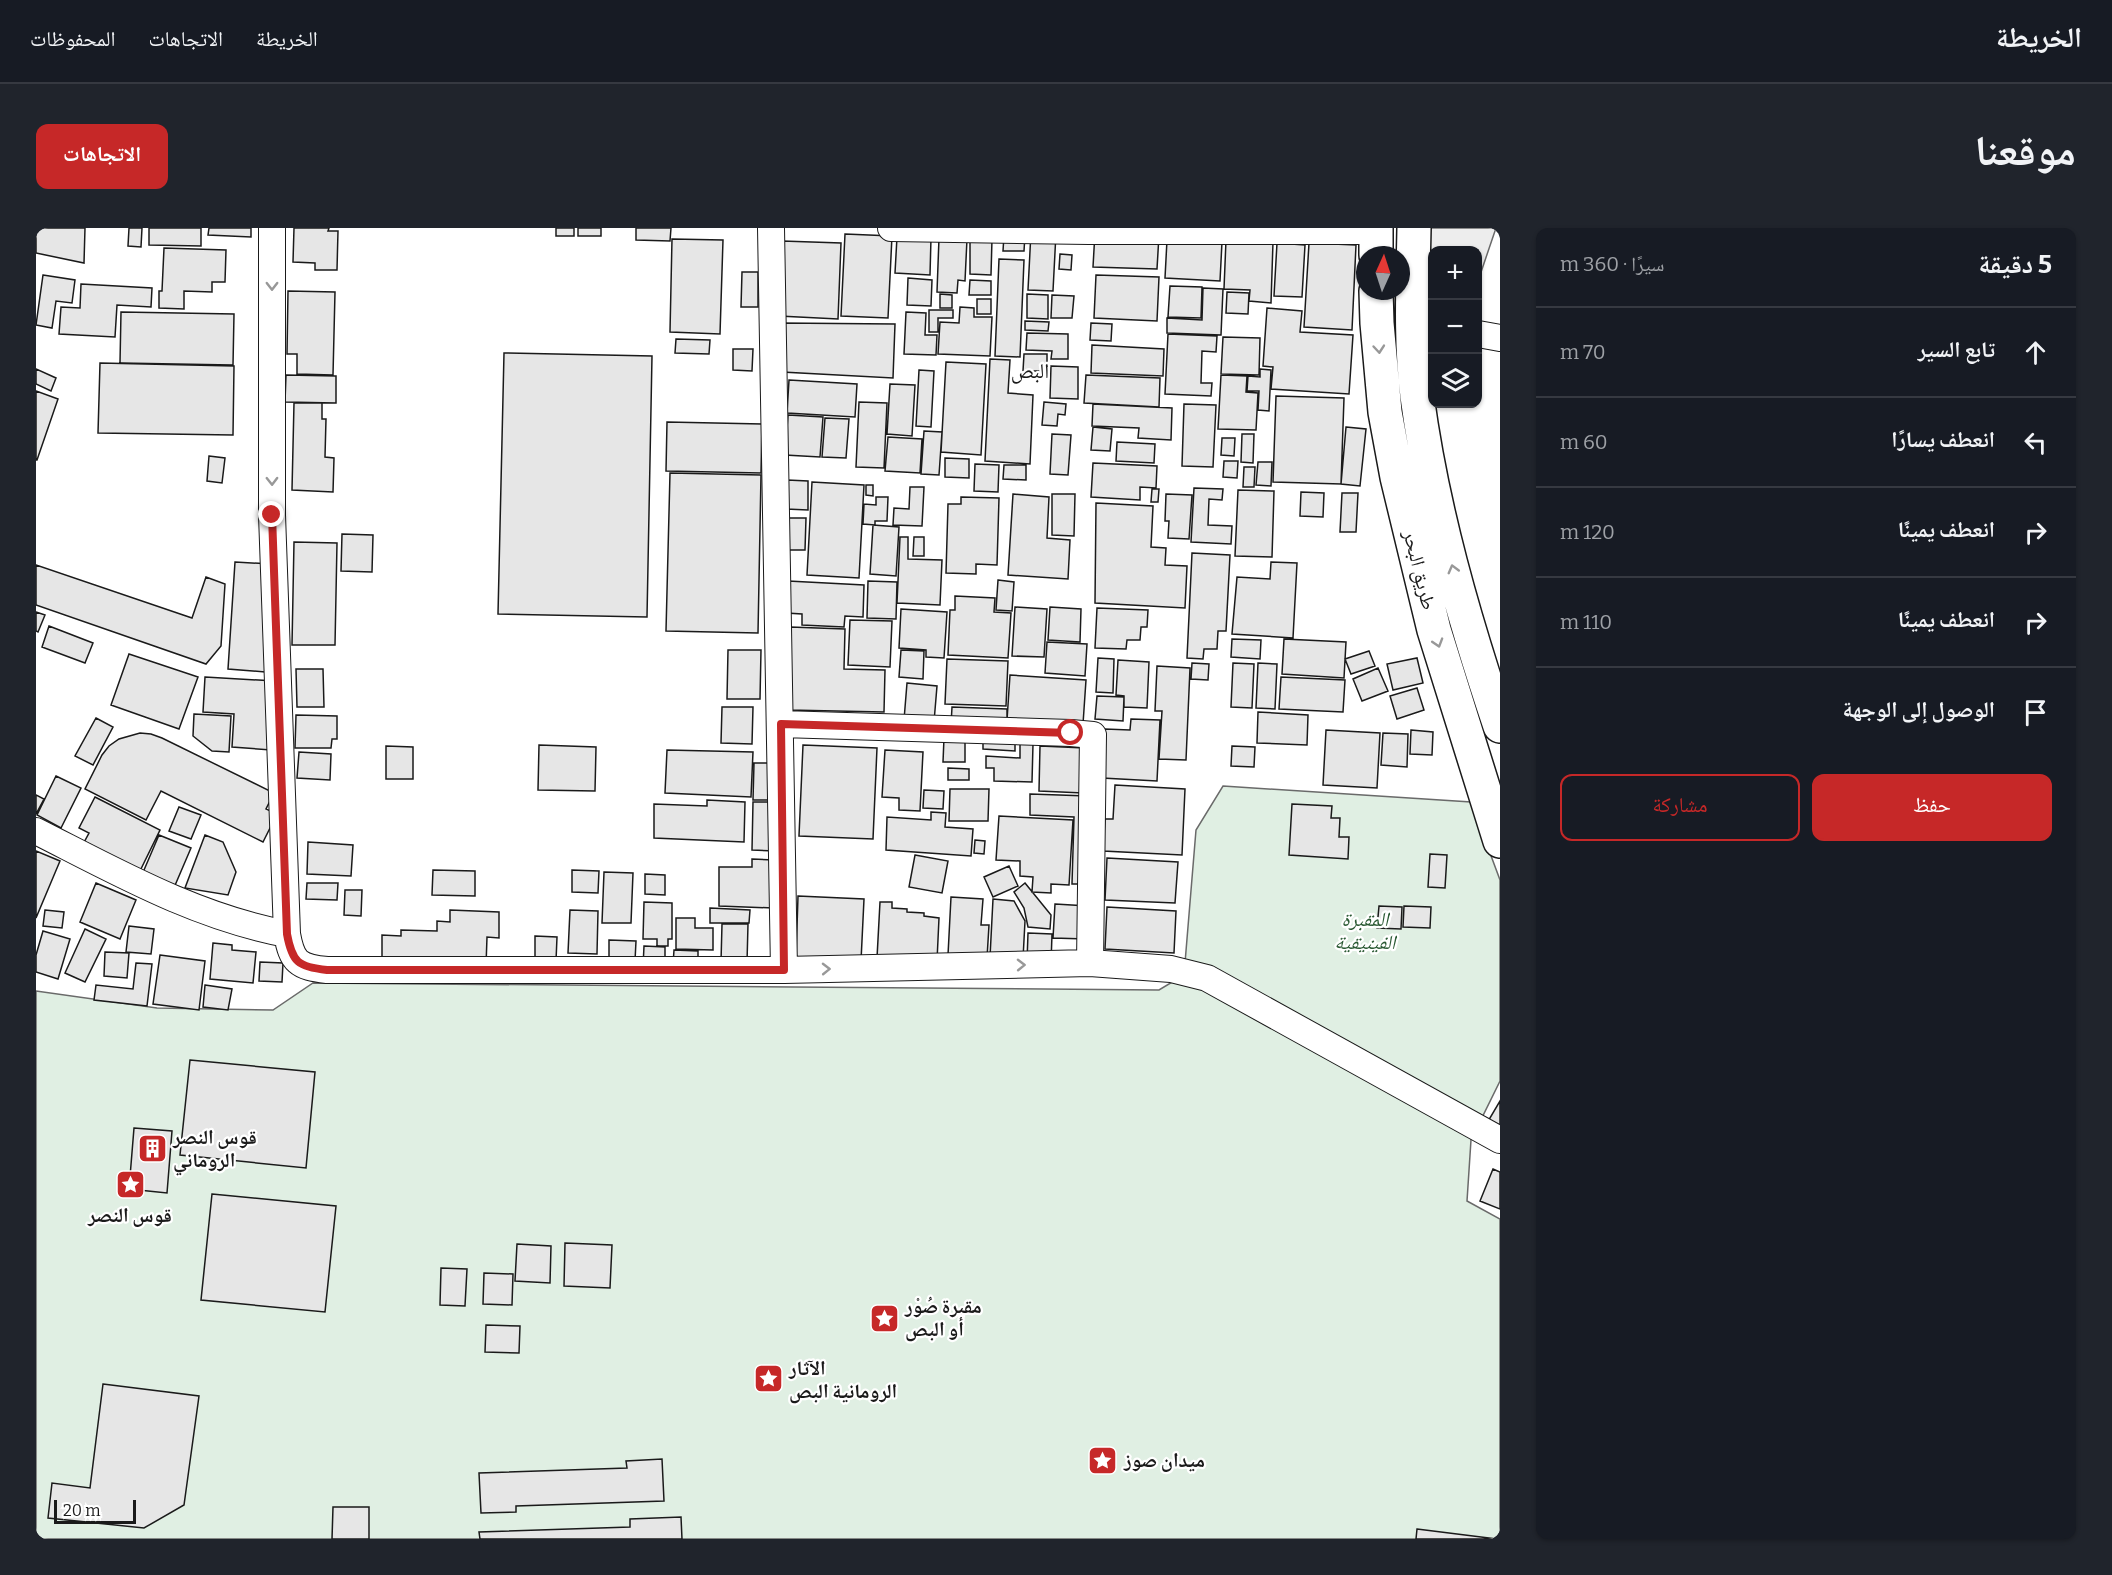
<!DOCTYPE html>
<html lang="ar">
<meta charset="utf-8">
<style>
:root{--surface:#171b24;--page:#20242c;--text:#f1f3f6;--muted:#9ea1a6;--line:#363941;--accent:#c62828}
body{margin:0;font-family:Bitter,"Noto Naskh Arabic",serif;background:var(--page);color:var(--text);direction:rtl}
.controls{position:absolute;right:18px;top:18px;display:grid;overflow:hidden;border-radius:12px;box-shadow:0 2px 4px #0004}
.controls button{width:54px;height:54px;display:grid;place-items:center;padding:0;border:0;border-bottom:2px solid var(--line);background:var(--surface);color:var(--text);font:30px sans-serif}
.compass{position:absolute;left:1320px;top:18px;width:54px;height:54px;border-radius:50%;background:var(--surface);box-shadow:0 2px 4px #0004;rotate:3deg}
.scale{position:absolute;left:18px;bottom:15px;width:82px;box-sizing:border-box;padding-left:6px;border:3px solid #1a1a1a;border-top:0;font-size:16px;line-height:21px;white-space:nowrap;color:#1a1a1a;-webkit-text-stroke:4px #fff;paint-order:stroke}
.stop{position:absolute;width:18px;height:18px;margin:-14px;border:4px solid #c62828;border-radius:50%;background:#fff}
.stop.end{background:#c62828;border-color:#fff;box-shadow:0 2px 6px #0008}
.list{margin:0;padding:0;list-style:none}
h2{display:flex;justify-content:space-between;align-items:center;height:78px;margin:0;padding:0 24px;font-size:26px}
h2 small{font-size:20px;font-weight:400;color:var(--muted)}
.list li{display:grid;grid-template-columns:39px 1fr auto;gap:18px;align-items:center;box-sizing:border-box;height:90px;padding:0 24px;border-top:2px solid var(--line)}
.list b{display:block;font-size:22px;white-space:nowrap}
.list em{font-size:20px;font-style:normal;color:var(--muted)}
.actions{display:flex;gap:12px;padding:18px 24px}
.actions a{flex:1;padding:14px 0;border:2px solid var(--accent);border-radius:12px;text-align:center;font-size:21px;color:var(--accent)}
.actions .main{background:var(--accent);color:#fff}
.icon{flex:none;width:33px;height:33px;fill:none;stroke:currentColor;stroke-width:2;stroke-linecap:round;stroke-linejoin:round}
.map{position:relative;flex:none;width:1464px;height:1311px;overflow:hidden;direction:ltr;border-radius:12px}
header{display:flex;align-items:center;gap:36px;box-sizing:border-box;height:84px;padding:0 30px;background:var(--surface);border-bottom:2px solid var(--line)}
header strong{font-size:28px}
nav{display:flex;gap:33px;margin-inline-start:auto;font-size:21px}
.intro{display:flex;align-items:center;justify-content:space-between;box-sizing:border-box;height:144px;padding:0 36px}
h1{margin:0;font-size:42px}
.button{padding:15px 27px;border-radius:12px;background:var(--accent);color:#fff;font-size:21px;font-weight:700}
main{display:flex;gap:36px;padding:0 36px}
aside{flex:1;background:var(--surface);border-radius:12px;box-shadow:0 2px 4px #0004}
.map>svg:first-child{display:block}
.green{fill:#e0efe3;stroke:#6a6a6a;stroke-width:1.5}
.parking{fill:#ededed;stroke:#6a6a6a;stroke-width:1.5}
.building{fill:#e6e6e6;stroke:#1a1a1a;stroke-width:1.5}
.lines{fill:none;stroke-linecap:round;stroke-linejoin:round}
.minor-casing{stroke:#1a1a1a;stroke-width:28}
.trunk-casing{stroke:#1a1a1a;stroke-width:36}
.minor{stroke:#fff;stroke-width:26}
.trunk{stroke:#fff;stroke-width:33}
.oneway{stroke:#989898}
.route{stroke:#c62828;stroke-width:8}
.labels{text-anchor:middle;stroke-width:4.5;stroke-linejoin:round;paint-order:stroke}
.street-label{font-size:20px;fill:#1a1a1a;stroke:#fff}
.park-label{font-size:20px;font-style:italic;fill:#2b5a34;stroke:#fff}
.poi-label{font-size:20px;font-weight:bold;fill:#1a1a1a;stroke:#fff;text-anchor:start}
.neighbourhood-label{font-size:21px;fill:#1a1a1a;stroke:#fff}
</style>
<header>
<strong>الخريطة</strong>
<nav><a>الخريطة</a><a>الاتجاهات</a><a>المحفوظات</a></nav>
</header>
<div class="intro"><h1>موقعنا</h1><a class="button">الاتجاهات</a></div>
<main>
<aside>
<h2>5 دقيقة<small>سيرًا · 360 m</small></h2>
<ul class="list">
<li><svg class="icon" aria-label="ahead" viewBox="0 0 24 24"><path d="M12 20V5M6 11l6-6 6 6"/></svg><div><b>تابع السير</b></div><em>70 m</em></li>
<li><svg class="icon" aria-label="left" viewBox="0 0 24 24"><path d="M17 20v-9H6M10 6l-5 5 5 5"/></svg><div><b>انعطف يسارًا</b></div><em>60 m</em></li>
<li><svg class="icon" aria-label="right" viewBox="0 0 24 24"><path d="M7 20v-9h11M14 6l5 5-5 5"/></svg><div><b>انعطف يمينًا</b></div><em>120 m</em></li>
<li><svg class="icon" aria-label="right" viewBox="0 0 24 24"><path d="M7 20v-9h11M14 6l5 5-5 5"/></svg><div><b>انعطف يمينًا</b></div><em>110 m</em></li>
<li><svg class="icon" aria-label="arrive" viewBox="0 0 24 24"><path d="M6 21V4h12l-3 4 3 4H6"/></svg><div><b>الوصول إلى الوجهة</b></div></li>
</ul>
<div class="actions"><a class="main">حفظ</a><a>مشاركة</a></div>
</aside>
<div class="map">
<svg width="1464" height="1311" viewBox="0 0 1464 1311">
<rect width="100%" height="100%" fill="#fff"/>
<path class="green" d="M1187,558L1435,574L1464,652V853L1435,912L1431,973L1464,991V1311H0V763L121,780L237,782L277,755L1123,762L1148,747L1160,602Z"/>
<path class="parking" d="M1392,0H1460L1442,53V22L1396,23L1389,17Z"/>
<path class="building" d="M0,0H49L48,35L0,25Z
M93,0H106L105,19L92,18Z
M113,0H165V18L113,17Z
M173,0H215V9L172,7Z
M258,0H293L292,3H302L301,42H279V35L257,34Z
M520,0H538V8H520Z
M542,0H565V8H542Z
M600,0H635L634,13L600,12Z
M995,4L1020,5L1017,63L992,62Z
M1059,4L1123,7L1121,41L1057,39Z
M809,6L856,8L852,90L805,88Z
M968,7H989L988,23H967Z
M861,9L895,10L894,47L859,45Z
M903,10L931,11L929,53L922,52L921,65L901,64Z
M636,11L687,12L684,106L634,104Z
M934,11H956L955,47L934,46Z
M1131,12L1186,14L1184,53L1129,50Z
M1190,12L1237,14L1235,75L1213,73L1214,62L1188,61Z
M746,13L805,15L802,91L743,88Z
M1241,15L1269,17L1266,69L1238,68Z
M1273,15L1320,17L1316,102L1268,99Z
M128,20L190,22L189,54H176V64L148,63V81L123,80V63H126Z
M1024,26L1036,27L1035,42L1023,41Z
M963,31L988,32L984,129L959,128Z
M706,44H722V79H705Z
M7,47L39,52L36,75L20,73L16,100L0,97Z
M1060,47L1123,49L1121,93L1058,90Z
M872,50L896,52L895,78L871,77Z
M934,52L955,53V67H933Z
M45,56L116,60L115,79L81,77L79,109L23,106L25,79L44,80Z
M1134,58L1166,59L1165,90L1132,89Z
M1167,60L1187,61L1185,107L1131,105V90L1166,92Z
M252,63L299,64L297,147L261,146V126H251Z
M1191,64L1213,65L1212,86L1190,85Z
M904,66L916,67V80H904Z
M991,66L1012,67V91L991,90Z
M1016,67L1038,68L1036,90H1015Z
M941,71H955V86H941Z
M924,79L938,80V89H956L954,128L902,126L904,94L923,95Z
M1231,80L1266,83L1264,104L1317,107L1313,166L1235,161L1237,139L1227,138Z
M893,82H917V90H902V104H893Z
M85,84L198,86L197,137L84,135Z
M870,84L890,85L889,107H901L900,127L868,126Z
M989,93L1013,94L1012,103L989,102Z
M743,95L859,96L857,150L746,144Z
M1055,95L1076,96L1075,113L1054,112Z
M991,105L1032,106V131H1015L1016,123L990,122Z
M1132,106L1181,108L1180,124L1166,123L1165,155H1176L1175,168L1129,166Z
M1187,109L1224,110L1223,147L1185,146Z
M640,111L674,112L673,126L639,125Z
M1056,117L1128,121L1127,148L1055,145Z
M697,121H717L716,143L697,142Z
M468,125L616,128L611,389L462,386Z
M988,126H1011V143H987Z
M954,131L974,132L972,165L997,167L994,236L949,233Z
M910,134L950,136L945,227L905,224Z
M64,135L198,138L197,207L62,205Z
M1015,138L1042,139V171L1014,170Z
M0,141L20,150L15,163L0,156Z
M1224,141L1235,142L1233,183L1222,182L1223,163H1211L1212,148L1224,149Z
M883,142L898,143L895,199L880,198Z
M250,147L300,148V175L249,174Z
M1050,147L1124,150L1123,179L1048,175Z
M1185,147L1211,148L1210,164L1222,165L1220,202L1182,201Z
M753,152L821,156L819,189L751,185Z
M854,156L879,157L876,208L851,206Z
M0,163L22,171L1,232H0Z
M1240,168L1308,170L1305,256L1237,254Z
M823,174L851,175L848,240L820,239Z
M1008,174L1030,176L1029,187L1022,186L1021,198L1006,197Z
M258,175H286V191H290L289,229L298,230L297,264L256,262Z
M1057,176L1136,180L1135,212L1102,210L1103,200L1056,198Z
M1148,176L1180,177L1177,239L1146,238Z
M752,187L787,189L784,229L749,227Z
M789,190L813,191L810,230L786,229Z
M631,194L726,196L725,245L630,243Z
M1057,199L1076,201L1074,223L1055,222Z
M1310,199L1330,201L1324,258L1305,256Z
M888,203L906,204L903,247L885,246Z
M1016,206L1035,207L1032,247L1014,246Z
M1206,206H1218L1217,235L1205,234Z
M852,209L886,211L884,245L849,243Z
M1186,210H1199L1198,228L1185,227Z
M1081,214L1119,216L1118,235L1080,233Z
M173,228L189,230L186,255L171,253Z
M909,230L933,231V250L909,249Z
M1188,233H1202L1201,250L1187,249Z
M1222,234H1236L1235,258L1220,257Z
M1057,235L1121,238L1120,260L1104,259V272L1055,269Z
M939,236L963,237L962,264L938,263Z
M968,237H990V252L967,251Z
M1208,239H1219L1218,259H1207Z
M634,245L725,247L722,405L630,403Z
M751,252L772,253V282L750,281Z
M776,254L828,257L823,350L771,347Z
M830,257H837V268L830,267Z
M874,259H888L886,298L857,297L858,280L873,281Z
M1158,260L1187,261L1186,272L1173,271L1172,297L1196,298L1195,316L1155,314Z
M1116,261H1123L1122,274H1115Z
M1202,262L1238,263L1236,329L1199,328Z
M1265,264L1288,265L1287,289L1264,288Z
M1306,265H1322L1320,304H1304Z
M977,266L1013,269L1011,310L1034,312L1032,351L972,347Z
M1016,266H1039L1038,308L1016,307Z
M1130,266L1156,267L1153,311L1132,310L1133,293H1129Z
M840,269H852L851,293H839V297L827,296L828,276L840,277Z
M925,269L963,270L961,337L940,336V346L910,345L912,276H925Z
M1060,275L1117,278L1115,319L1130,320L1129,337L1151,338L1149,380L1059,375Z
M750,290H770L769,322H749Z
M837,297L863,299L860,348L834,346Z
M306,306L337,307L336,344L305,343Z
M864,309H872V331L906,332L904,377L861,375Z
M878,309H888V328H877Z
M258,314L301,315L299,417H256Z
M1156,325L1194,327L1190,403H1182L1181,421H1168L1167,431L1151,430Z
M199,334L236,336L229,444L192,441Z
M1235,334L1261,335L1257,410L1196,406L1201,349L1234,351Z
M0,337L156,390L170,349L189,356L185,418L170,436L0,377Z
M962,352L978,354L976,383L960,382Z
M752,353L828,357L827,389L809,388L808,399L766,397V386L750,385Z
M832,353L861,354L860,391L831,390Z
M919,368L959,370L958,384L975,385L972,430L912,427L914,382H919Z
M979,379L1011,381L1008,429L976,428Z
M1014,379L1045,381L1044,414L1012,412Z
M1061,380L1112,382L1111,399H1105L1104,412H1091L1090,421L1059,420Z
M865,381L911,384L908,430L890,429V422L863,420Z
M0,384L9,387L2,404L0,403Z
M814,392L856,393L854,439L812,437Z
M13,398L57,415L49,435L6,419Z
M754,399L809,401L808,441L849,442L848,484L752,482Z
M1196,411L1225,412L1224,431L1195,429Z
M1248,411L1310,414L1308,450L1246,446Z
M1011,414L1051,416L1049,448L1009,445Z
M692,422H725L724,471H691Z
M865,422L888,423L887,451L863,449Z
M1333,423L1339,438L1315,446L1309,431Z
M93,426L162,449L143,501L75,477Z
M1062,430L1078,431L1077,465L1060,464Z
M1381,430L1387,455L1357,462L1351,436Z
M911,431L972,433L970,478L909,476Z
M1082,432L1113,434L1111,480L1088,479V468L1080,467Z
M1156,435L1173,436L1172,452L1155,451Z
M1197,435L1218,436L1216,480L1195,479Z
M1222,435L1241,436L1239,481L1220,480Z
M1121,438L1154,440L1150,532L1123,531L1126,483H1119Z
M1342,440L1352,463L1326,473L1317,451Z
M260,441H287L288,479H261Z
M974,447L1050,452L1047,496L971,492Z
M169,449L239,453L235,522L196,519L198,486L167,484Z
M1245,449L1309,452L1307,484L1243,481Z
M871,455L901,458L898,494L868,492Z
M1381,460L1388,482L1361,491L1354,468Z
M1061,468L1088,469L1087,493L1059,491Z
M686,479H717L716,516L685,515Z
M916,479L971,481V499L915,497Z
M1222,484L1272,487L1271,517L1221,515Z
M158,486L195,488L193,524L176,523L157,508Z
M260,487L301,488V511H296L295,520H259Z
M60,490L77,499L57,537L39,528Z
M1095,491L1124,492L1121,553L1066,550L1069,501L1094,502Z
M1290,502L1344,505L1341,560L1287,557Z
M1375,502L1397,504L1396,527L1374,526Z
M104,505L115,506L126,510L238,565L230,581L241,586L227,614L125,563L110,592L49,561L66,527L73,518L83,511Z
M1347,505L1372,506L1371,539L1345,537Z
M947,508L979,509V523L947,521Z
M908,510H929V534H907Z
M984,515L997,516L996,554L958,553V540H950V528L984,530Z
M503,517L560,519L559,563L502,562Z
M767,517L841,520L837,611L763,608Z
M350,518L377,519V551H350Z
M1004,518L1049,520L1047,565L1003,563Z
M1196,518L1219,519L1218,539L1195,538Z
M631,522L717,524L715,569L629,565Z
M849,522L887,524L884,583L863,582V570L846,569Z
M263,524L295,526L294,552L261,550Z
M718,535H736L735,572H717Z
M912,540L933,541V552H912Z
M20,548L45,560L25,600L1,587Z
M1079,557L1149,561L1146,627L1067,623L1069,591H1077Z
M914,561H953L952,593H913Z
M888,562L908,563L907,581L887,580Z
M994,566L1052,568L1049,656H1036L1038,589L994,587Z
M0,567L8,571L0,586Z
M59,569L124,602L101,649L45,620L53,605L43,600Z
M671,572L709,574L708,614L618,610V576L671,578Z
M717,574H741L740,623L716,622Z
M1256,576L1296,578L1295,590H1304L1303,609H1313L1312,631L1253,627Z
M143,579L165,587L155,611L133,603Z
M895,584L910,585L909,599L937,601L935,628L850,622L851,589L895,592Z
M963,588L1037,592L1033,657L1015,656V665L996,664L997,649L984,648V633L960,632Z
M123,607L155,620L137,662L105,649Z
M169,607L187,614L200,644L192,667L149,660Z
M939,612L949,613L948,626L938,625Z
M272,614L317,617L315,648L271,646Z
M0,623L24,633L0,690Z
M1394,626L1411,627L1409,660L1392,659Z
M879,627L912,633L906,665L873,659Z
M1071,630L1142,634L1139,675L1069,672Z
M716,631L738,632L737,680L683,678V639H716Z
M973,638L982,658L957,669L948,649Z
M397,642L439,643V668L396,667Z
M536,642L563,643L562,665L536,664Z
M568,644L597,645L595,695H566Z
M609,646L629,647V667L609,666Z
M60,655L100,672L84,711L44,694Z
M271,655H302L301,672L270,671Z
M989,655L1015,687L1014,701L992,699L988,680L978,664Z
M309,662H326L325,688L308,687Z
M762,668L828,671L825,733L760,731Z
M915,669L947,671L945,697H953L951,730L912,727Z
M957,671L978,673L989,693L987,731L954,729Z
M608,674L636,675V711H632V718H621V711H607Z
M844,674H856V680L871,681V684L888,685V688L903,690L901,733L841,730Z
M1019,676L1052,678L1050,711L1017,710Z
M1343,678L1366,679L1365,701L1341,700Z
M1368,678L1395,679L1394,700L1367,699Z
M1071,679L1140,683L1138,725L1069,721Z
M674,680L714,682L713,695H674Z
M9,682L28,684L26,700L7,698Z
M414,682L463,684V710L451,709L450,738L346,736V707L365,708V702L401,703V693L414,694Z
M534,682L562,683L561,726L532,725Z
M640,690H659V700H677V722L640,721Z
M686,696H712L711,735L685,734Z
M93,698L118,701L115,726L90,724Z
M49,701L70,711L49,754L29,745Z
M7,703L34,711L22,751L0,744V727Z
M992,705L1016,706L1015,736L991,734Z
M499,708L521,709L520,733L499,732Z
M573,712L600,713L599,733H573Z
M177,715L196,717V722L220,724L217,755L174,751Z
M608,718L629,719V739H607Z
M638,722L662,723V738L637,737Z
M69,724L93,725L91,750L68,748Z
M124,727L169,733L163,782L117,776Z
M224,734L247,735L246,754L223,753Z
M100,735L116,736L111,778L58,772L60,757L97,761Z
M169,757L196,761L192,782L167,779Z
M154,832L279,844L270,940L144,927Z
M1464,873V902L1451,895Z
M98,900L136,903L131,965L93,961Z
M1457,941L1464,944V981L1444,973Z
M176,966L300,978L289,1084L165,1072Z
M529,1015L576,1017L574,1060L528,1058Z
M481,1016L515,1018L514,1055L479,1053Z
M405,1040L431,1041L429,1078L404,1077Z
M448,1045L477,1046L476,1077L447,1076Z
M450,1097L484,1098L483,1125L449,1124Z
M67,1156L163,1168L148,1277L108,1300L12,1290L16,1255L54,1260Z
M626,1231L628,1273L480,1278V1284L445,1285L443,1245L591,1240L590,1233Z
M297,1279H333V1311H296Z
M645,1289L646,1311H444L443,1304L594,1299V1291Z
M1381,1301L1461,1311H1380Z"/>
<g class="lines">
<defs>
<path id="minor" d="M236,0V287L251,706C256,734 262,739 291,742H748L1054,735L1135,741L1171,750L1464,912
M735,0L748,742
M855,0L1053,3H1340
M1442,106L1464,110
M745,496L1035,505L1057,507L1054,735
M0,603C81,644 160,689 251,706"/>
<path id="trunk" d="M1378,0C1377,55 1374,113 1381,168C1396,281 1428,391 1464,498
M1340,27V0
M1340,63L1341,95L1349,184L1361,249L1398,402L1464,613"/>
</defs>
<use href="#minor" class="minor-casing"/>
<use href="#trunk" class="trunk-casing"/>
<use href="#minor" class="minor"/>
<use href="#trunk" class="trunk"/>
</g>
<defs><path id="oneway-chevron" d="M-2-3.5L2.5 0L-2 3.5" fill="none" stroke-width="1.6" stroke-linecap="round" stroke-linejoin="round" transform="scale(1.5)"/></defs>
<g class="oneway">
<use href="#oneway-chevron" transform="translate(236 58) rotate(90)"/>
<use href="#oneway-chevron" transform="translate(1343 121) rotate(85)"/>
<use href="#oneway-chevron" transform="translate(236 253) rotate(89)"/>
<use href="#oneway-chevron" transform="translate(1417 341) rotate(-105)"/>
<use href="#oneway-chevron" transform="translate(1402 415) rotate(73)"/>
<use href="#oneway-chevron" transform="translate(985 737) rotate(-1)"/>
<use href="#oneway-chevron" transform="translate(790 741) rotate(-1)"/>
</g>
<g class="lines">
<path class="route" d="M236,287L251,706C256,734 262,739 291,742H748L745,496L1035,505"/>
</g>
<defs>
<symbol id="building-square" viewBox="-11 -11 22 22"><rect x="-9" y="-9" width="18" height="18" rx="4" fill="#c62828" stroke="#fff"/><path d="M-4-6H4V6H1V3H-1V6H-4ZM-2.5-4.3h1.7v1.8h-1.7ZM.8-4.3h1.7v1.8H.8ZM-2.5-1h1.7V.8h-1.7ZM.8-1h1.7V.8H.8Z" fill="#fff"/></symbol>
<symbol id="sight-square" viewBox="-11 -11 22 22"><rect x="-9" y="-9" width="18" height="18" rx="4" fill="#c62828" stroke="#fff"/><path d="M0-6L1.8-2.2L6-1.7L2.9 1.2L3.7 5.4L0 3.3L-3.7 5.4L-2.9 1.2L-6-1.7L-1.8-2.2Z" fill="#fff"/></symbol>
</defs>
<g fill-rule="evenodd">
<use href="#building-square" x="100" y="904" width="33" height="33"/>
<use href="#sight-square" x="78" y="940" width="33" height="33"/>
<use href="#sight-square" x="832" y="1074" width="33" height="33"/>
<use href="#sight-square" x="716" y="1134" width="33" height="33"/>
<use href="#sight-square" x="1050" y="1216" width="33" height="33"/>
</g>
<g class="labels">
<g class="street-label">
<text transform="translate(1384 342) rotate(76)" y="7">طريق البحر</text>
</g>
<g class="park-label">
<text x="1329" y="698">المقبرة<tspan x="1329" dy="23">الفينيقية</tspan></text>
</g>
<g class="poi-label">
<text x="137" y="916">قوس النصر<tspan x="137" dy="23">الروماني</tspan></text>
<text x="94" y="994" text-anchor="middle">قوس النصر</text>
<text x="869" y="1085">مقبرة صُوْر<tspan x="869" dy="23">أو البص</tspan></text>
<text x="753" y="1147">الآثار<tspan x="753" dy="23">الرومانية البص</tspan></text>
<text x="1088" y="1239">ميدان صوز</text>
</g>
<g class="neighbourhood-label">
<text x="994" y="150">البص</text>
</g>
</g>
</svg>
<div class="controls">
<button>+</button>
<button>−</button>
<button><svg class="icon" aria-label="layers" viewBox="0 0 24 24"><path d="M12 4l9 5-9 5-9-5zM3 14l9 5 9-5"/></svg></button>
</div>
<svg class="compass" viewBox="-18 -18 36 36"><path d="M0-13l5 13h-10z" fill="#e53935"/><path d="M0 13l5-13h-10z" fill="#9ea1a6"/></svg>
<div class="scale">20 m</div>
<div class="stop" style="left:1035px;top:505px"></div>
<div class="stop end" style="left:236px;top:287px"></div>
</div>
</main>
